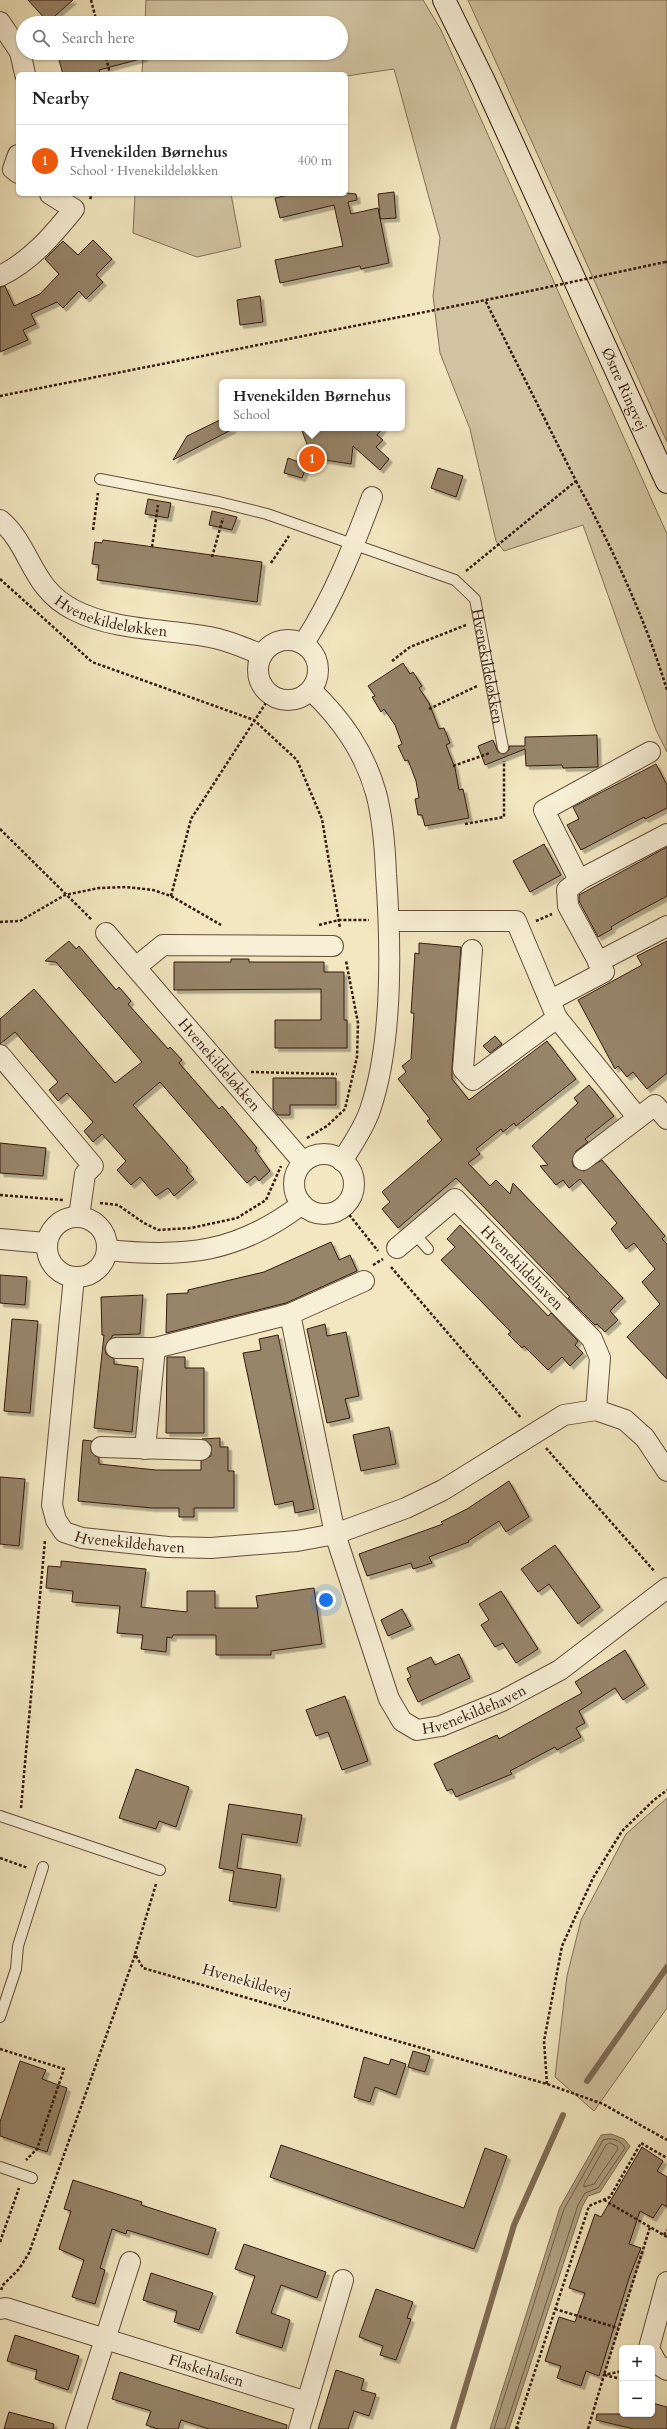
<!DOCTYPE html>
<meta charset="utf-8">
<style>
:root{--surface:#fff;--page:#f2f2f2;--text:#222;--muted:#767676;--line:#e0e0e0;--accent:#ea580c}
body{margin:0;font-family:Cardo,serif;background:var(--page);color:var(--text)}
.controls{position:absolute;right:12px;bottom:12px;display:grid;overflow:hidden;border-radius:6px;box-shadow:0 1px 3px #0004}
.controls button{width:36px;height:36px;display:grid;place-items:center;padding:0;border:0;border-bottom:1px solid var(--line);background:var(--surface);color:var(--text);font:20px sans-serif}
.you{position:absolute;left:326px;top:1600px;width:14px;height:14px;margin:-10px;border:3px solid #fff;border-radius:50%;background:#1a73e8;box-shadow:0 0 0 6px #1a73e833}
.badge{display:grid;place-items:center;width:26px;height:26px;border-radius:50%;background:var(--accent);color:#fff;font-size:13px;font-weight:700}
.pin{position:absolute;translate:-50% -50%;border:2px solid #fff;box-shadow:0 1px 4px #0006}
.popup{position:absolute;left:219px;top:379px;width:186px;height:52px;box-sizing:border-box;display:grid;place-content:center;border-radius:6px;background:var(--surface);filter:drop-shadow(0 1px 3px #0005);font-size:13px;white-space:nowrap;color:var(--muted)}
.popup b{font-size:15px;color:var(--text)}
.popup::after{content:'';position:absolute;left:50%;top:100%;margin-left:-8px;border:8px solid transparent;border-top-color:var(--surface)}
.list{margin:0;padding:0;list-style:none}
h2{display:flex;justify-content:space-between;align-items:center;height:52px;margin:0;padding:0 16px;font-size:17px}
h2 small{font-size:13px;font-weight:400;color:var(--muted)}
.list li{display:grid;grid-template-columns:26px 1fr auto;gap:12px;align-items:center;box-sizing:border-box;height:72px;padding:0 16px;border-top:1px solid var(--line)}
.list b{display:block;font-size:15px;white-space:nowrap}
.list p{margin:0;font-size:13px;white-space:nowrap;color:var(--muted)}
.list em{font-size:13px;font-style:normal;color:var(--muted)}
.icon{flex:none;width:22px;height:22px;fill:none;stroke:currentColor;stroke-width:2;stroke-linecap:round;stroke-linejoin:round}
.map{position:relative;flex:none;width:667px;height:2429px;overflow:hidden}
.search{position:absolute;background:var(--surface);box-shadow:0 1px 3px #0004;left:16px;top:16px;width:332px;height:44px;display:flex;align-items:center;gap:10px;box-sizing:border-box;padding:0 14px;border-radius:22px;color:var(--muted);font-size:15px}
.panel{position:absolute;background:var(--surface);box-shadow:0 1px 3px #0004;left:16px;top:72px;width:332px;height:124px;border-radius:6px}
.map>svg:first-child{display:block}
.green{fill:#d2c4a2;stroke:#837058}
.water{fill:#b1a283;stroke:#7f6c54}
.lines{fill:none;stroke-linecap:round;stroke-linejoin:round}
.shore{stroke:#725e48;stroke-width:1}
.stream{stroke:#7f6c54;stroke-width:6}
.building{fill:#97856b;stroke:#341b0e;filter:url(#shadow)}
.service-casing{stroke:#644e3a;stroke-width:12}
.minor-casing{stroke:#644e3a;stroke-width:22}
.secondary-casing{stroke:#341b0e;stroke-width:24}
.path{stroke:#341b0e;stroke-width:2.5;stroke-dasharray:3 2;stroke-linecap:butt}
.service{stroke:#f7efd6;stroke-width:10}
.minor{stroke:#f7efd6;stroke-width:20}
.secondary{stroke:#f7efd6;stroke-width:22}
.path-bridge{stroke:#341b0e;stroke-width:2.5;stroke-dasharray:3 2;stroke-linecap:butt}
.labels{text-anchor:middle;stroke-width:4;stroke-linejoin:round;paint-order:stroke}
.street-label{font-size:15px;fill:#341b0e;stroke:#f7efd6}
</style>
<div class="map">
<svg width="667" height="2429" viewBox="0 0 667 2429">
<defs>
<filter id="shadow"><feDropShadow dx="3.5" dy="3.5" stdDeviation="0" flood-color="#0004"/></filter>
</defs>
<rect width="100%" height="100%" fill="#f2e7c0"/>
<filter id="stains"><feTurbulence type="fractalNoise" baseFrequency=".005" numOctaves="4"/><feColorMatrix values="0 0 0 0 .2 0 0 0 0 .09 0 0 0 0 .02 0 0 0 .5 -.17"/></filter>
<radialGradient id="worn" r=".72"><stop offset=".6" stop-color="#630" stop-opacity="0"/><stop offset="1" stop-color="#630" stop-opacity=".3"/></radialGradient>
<path class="green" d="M146,0H423L441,30L667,534V752L656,730L583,525L504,551L496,541L470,429L440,353L433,296L440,238L394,69L346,76V74H142L143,53H341V23H145Z
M468,0H667V442Z
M135,194H231L241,247L197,257L133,233Z
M667,1798V2008L594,2111L555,2077L567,1976L581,1920L626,1834Z"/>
<path class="water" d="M611,2134L624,2139L630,2146L600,2192L588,2196L582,2207L509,2429H490L560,2207L601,2135Z"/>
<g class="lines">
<path class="shore" d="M610,2143L617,2146L618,2149L594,2184L584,2187V2184L606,2145Z
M494,2429L564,2209L603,2140C611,2137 621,2140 625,2148L598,2188L585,2193L578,2205L505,2429"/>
<path class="stream" d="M587,2081L667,1967
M453,2429L514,2225L563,2115"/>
</g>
<path class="building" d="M28,0H73L48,22Z
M57,53H143L144,58L99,70L100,74H63Z
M394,192L396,218L380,219L378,194Z
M346,193L356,194L357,200L348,202L351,214L378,208L389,263L361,269L360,266L280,283L275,260L343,246L334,205L280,218L275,198L293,194Z
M93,240L112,259L96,275L103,282L86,299L79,291L63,308L57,302L31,314L36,324L23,330L28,340L0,352V287L5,286L14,306L40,294L59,274L45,259L63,241L78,255Z
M260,296L263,322L240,325L237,300Z
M222,419V428L233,429L173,460L187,436Z
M301,428H383L377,435L383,440L376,447L389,459L380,470L353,446L351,464L312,458Z
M288,458L307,465L302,478L284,473Z
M438,468L463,476L456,497L431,488Z
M148,499L171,503L168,518L145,514Z
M212,511L237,517L232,530L209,525Z
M103,540L262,562L257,602L97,580L99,565L92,564L95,542L102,543Z
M403,663L410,674L413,672L422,686L419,688L429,703L439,729L444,728L450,743L446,745L455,768L459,790L463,789L469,818L425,826L422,815H418L415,799L419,798L416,781L408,760L405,761L398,746L402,744L395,725L384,709L381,712L372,697L375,696L368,686Z
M597,735L598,767L563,768L562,765L526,766L525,749L485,765L478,746L493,740L498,752L504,754L509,750V746H525V737Z
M656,764L667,785V808L645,819L644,817L581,850L567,825L579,819L573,807Z
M544,844L561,875L530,892L513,861Z
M667,847V896L619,922L611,927L612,929L598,937L579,901V895Z
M69,941L76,949L79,946L116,990L119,987L131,1001L128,1004L168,1049L170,1047L182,1060L179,1063L219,1109L222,1106L257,1148L255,1150L270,1171L259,1181L255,1176L247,1183L160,1082L133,1105L188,1168L186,1170L194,1179L174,1196L168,1188L156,1196L140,1177L131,1185L117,1170L126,1161L102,1134L93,1142L84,1131L93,1122L67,1093L58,1101L49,1090L58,1082L15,1032L0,1044V1019L34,989L115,1083L142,1062L56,962L45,961Z
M667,941V1073L647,1089L633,1072L627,1077L618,1066L615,1069L578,1000L642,965L637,956Z
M419,943L461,947L452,1068V1079L469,1100L547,1041L576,1079L516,1126L514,1123L503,1132L501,1129L476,1149L480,1154L468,1163L490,1186L496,1180L510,1194L513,1183L623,1298L610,1311L618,1320L605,1332L597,1324L595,1325L568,1298L570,1297L456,1178L398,1228L382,1209L390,1202L382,1192L442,1140L427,1121L430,1119L398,1079L406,1072L402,1066L411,1059L414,1013H411L415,953L419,954Z
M231,959H249V962H324V972H344V1020H347V1048H275V1020H321V989L174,990V962H231Z
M495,1036L502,1044L490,1053L483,1046Z
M273,1078H336V1105H290V1115H278L273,1109Z
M589,1085L614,1116L585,1139L588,1142L576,1151L572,1162L574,1167L584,1171L602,1160L665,1236L662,1239L667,1244V1379L627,1337L660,1304L642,1282L655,1269L634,1243L626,1249L611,1229L617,1223L580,1179L569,1188L563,1180L556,1185L540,1166L548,1165L532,1146L578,1103L574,1098Z
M0,1143L46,1148L43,1176L0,1173Z
M460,1225L548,1316L551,1313L578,1341L575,1345L583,1353L570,1366L562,1357L548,1370L524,1346L522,1348L508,1334L511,1332L441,1260L455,1247L447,1239Z
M331,1242L339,1260L350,1255L357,1271L286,1303L166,1333L167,1294L188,1293V1290L264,1272Z
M0,1275L27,1277L25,1305L0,1303Z
M143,1295L140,1334L113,1335L105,1348L106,1354L114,1359V1364L138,1367L132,1432L94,1428L104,1335H102L101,1297Z
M12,1319L38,1321L30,1413L4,1411Z
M325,1324L327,1336L346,1332L359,1396L345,1399L350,1418L327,1423L307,1329Z
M278,1335L314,1509L295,1513L293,1501L275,1505L243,1353L261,1350L259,1339Z
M167,1357H185V1368H204V1433H166Z
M389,1427L396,1464L361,1471L353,1435Z
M220,1438V1447H228V1471H234V1508H194V1517H179V1508H152L78,1501L83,1440L92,1441L91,1452L99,1458V1464L156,1470H201V1461L211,1456V1445L202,1439Z
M0,1477L25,1479L19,1546L0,1544Z
M509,1481L529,1517L506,1532L499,1521L468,1541L469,1542L429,1557L432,1563L413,1569L411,1563L367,1576L359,1554L443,1524L441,1522L467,1509Z
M555,1545L600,1607L578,1624L549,1584L538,1592L521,1569Z
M61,1561L146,1569L141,1607L187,1612V1591H215V1608H258L256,1596L314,1588L322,1644L271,1651V1655H216V1635H173L172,1638L167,1637L166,1652L141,1649L143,1635L117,1633L120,1606L72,1602L73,1591L46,1588L48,1566L61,1567Z
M501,1591L538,1649L516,1663L503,1643L495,1647L481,1625L489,1620L479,1604Z
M402,1609L411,1626L388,1636L381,1620Z
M625,1650L645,1685L623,1700L615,1688L579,1711L585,1723L576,1728L581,1737L557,1750L555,1747L510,1771L512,1774L456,1797L452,1789L447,1791L434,1764L497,1735L499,1739L582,1693L575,1682Z
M459,1654L470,1678L418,1702L407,1679L411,1677L407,1668L431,1657L435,1665Z
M345,1696L368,1761L342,1770L328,1732L316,1736L306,1710Z
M136,1769L189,1787L176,1827L159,1821L156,1829L119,1818Z
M229,1804L302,1815L297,1843L242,1834L237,1868L281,1875L276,1908L229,1901L234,1871L219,1868Z
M413,2051L430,2056L425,2072L408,2067Z
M364,2057L389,2065L391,2059L406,2064L396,2095L375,2087L370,2102L354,2097Z
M20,2061L46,2070L42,2079L67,2088L47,2152L0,2136V2122Z
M281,2145L464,2208L485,2148L507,2156L474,2249L270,2177Z
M642,2147L663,2161L657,2171L667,2177V2207L662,2204L653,2218L640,2211L629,2244L641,2248L630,2275L599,2376L586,2371L581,2386L557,2378L561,2366L545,2361L559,2317L575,2322L585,2293L569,2288L595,2214L601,2217Z
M73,2180L142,2202L141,2205L216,2229L208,2255L127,2230L126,2234L112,2229L100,2268L105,2270L95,2304L72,2297L84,2260L59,2249L71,2211L64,2209Z
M244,2244L326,2272L317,2298L281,2285L271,2313L290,2320L282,2348L236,2333L255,2276L235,2269Z
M151,2273L213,2293L199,2330L174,2322L177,2311L143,2300Z
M376,2289L413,2302L407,2318L411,2319L396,2360L380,2355L383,2346L359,2337Z
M15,2335L79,2356L68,2390L35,2379L37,2370L7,2361Z
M336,2370L364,2379L361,2390L376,2394L369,2416L354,2411L348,2429H318Z
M120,2372L287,2425L286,2429H209L181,2420L178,2429H158L146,2425L151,2411L112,2399Z
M652,2403L667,2407V2429H634L596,2420L597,2414H652Z
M9,2412L54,2424L53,2429H4Z"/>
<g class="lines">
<defs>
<g id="service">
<path id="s1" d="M100,479L219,502L267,514L455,580L475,599L503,748"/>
<path d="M414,1233L428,1249"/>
<path d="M0,1816L160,1870"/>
<path d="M0,2017L16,1969L18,1946L43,1867"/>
<path d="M0,2167L32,2178"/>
</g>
<g id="minor">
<path d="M0,22L20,52L25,74"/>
<path d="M18,155L13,169L18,173"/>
<path d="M0,276C31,261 52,236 74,209L50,194"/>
<path id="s2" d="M0,520C32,547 30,588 74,610C113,630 161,629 204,636C224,639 243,647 262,655"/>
<circle cx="288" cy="670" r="30"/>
<path d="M304,643C333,598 353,548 372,497"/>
<path d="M311,690C342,720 364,751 376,793C383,819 385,847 386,874C391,944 393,1043 370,1110C364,1128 352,1145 342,1161"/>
<path d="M579,880L544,810L650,752"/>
<path d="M389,921H516L557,1018L638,1118"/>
<path id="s3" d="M106,933L303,1162"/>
<path d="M472,950L463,1069L473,1080L557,1018"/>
<path d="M598,962L667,926"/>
<path d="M136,967L163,945L333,946"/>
<path d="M551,1000L604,972L568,906L567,890L579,880L667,834"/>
<path d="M0,1055L93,1166L85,1174L79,1217"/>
<circle cx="324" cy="1184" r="30"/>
<path d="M583,1160L655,1105L667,1119"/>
<circle cx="77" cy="1247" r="30"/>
<path d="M0,1239L46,1243"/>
<path id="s4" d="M397,1248L455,1199L592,1339L600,1358L596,1410"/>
<path d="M107,1250C185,1258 238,1253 302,1204"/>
<path id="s5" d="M74,1277L52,1505L56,1520L64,1532L82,1538L168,1547L211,1548L297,1541L335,1534L406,1508L443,1490L564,1415L596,1410L625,1420L645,1438L667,1471"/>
<path id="s6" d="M290,1314L335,1534L389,1699L402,1721L417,1730L441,1726L502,1701L560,1670L667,1588"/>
<path d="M116,1348H155L290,1314L364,1281"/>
<path d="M101,1447L201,1450"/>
<path d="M145,1449L155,1348"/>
<path id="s7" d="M0,2309L6,2308L307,2402"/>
<path d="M649,2348L667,2282"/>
<path d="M652,2354L657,2364L667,2370"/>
<path d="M76,2429L130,2262"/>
<path d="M299,2429L343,2280"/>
</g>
<g id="secondary">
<path id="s8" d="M444,0L483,79L667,482"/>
</g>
</defs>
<use href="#service" class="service-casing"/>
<use href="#minor" class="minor-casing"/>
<use href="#secondary" class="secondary-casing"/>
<path class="path" d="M91,0L97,23
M105,53L110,74
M90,199L92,194
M665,262H667
M0,396L516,294
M576,481C612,547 645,618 667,690
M93,530L98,493
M152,547L158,505
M212,557L223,518
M271,563L289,536
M466,571L576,481L485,300
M0,579L92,662L254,720L297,760L322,819L340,928
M392,661L410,647L466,625
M429,709L477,686
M453,766L490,753
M465,824L504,817V761
M0,829L92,920
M171,896L191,819L271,695
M536,921L552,914
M0,922L20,921L65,895L99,888L126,887L153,890L171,896L221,925
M319,925L339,920H369
M251,1072L337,1074
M307,1138L327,1126L345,1109L357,1057L358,1023L346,961
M0,1195L63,1200
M100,1203L118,1205L144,1223L158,1230L191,1228L237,1218L266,1200L281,1166
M343,1207L378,1251
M373,1265L383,1259
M391,1267L521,1418
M546,1448L655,1572
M21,1808L45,1540
M0,1858L28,1868
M156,1884L135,1954L143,1968L547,2084L603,2104L667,2140
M0,2049L64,2069L37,2149L26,2160
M547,2084L544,2041L562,1946L593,1878L622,1831L654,1800L667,1790
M604,2200L667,2237
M664,2235L667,2230
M0,2242L19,2188
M1,2290L3,2285L19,2269L29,2253L135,1955
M555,2309L618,2328
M622,2379L604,2375L650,2227
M516,2428L521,2429
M516,2429L589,2206L610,2197L641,2143L667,2158
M588,2429L604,2375L622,2371"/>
<use href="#service" class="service"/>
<use href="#minor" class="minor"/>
<use href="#secondary" class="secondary"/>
<path class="path-bridge" d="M516,294L665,262"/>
</g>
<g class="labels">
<g class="street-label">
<text dy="5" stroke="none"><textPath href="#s8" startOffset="429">Østre Ringvej</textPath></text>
<text dy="5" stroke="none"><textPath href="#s2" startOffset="156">Hvenekildeløkken</textPath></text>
<text dy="5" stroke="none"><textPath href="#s1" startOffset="466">Hvenekildeløkken</textPath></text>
<text dy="5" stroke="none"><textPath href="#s3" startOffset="174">Hvenekildeløkken</textPath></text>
<text dy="5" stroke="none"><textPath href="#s4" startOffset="172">Hvenekildehaven</textPath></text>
<text dy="5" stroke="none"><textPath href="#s5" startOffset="326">Hvenekildehaven</textPath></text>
<text dy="5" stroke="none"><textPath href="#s6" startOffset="502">Hvenekildehaven</textPath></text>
<text transform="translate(247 1981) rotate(16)" y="5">Hvenekildevej</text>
<text dy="5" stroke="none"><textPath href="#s7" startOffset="216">Flaskehalsen</textPath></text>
</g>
</g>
<rect width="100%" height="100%" filter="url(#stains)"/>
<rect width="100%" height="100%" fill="url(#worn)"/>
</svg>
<div class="controls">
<button>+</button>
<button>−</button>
</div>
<div class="you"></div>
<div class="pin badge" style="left:312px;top:459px">1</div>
<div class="popup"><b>Hvenekilden Børnehus</b>School</div>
<div class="search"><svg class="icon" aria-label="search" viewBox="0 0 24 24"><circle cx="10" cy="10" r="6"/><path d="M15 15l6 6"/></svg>Search here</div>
<section class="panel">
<h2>Nearby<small></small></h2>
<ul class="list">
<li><span class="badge">1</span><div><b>Hvenekilden Børnehus</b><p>School · Hvenekildeløkken</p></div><em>400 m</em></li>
</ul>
</section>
</div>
